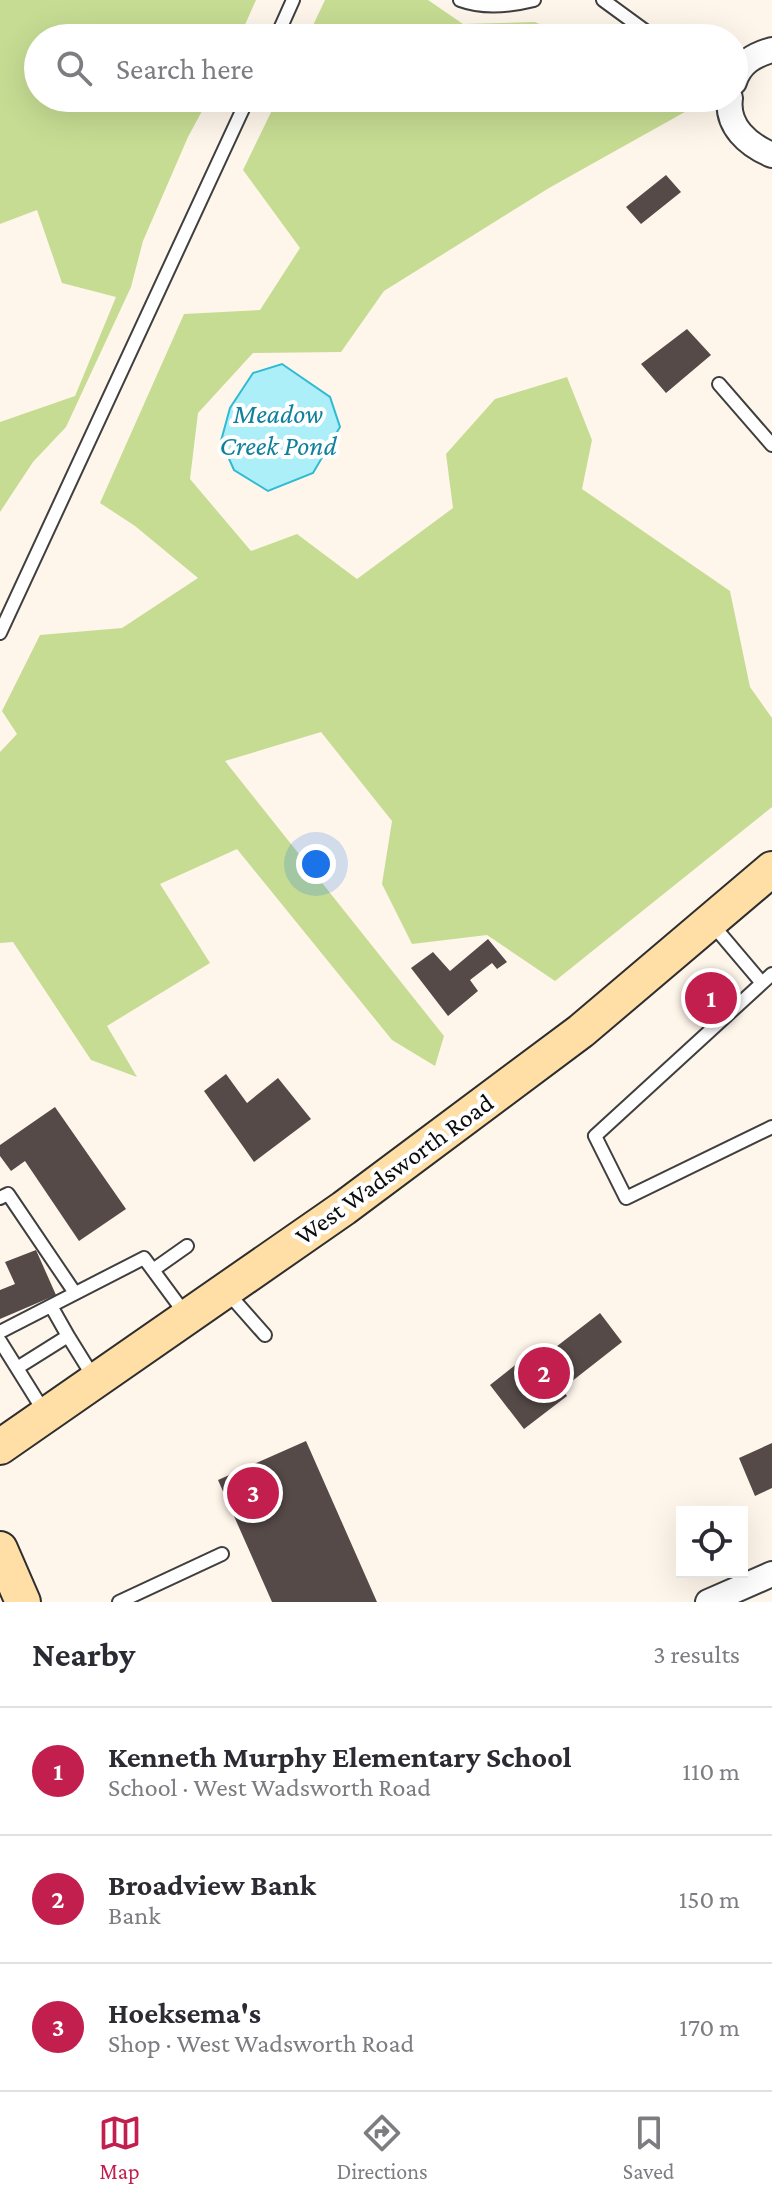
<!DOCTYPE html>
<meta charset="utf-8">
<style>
:root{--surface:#fff;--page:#f7f7f7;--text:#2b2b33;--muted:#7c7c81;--line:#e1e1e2;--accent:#c21e4e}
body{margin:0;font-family:"Crimson Pro",serif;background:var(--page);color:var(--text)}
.controls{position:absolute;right:24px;bottom:24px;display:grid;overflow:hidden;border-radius:0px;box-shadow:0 8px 32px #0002}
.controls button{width:72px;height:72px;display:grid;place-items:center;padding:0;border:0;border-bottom:2px solid var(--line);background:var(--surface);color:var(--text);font:40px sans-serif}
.you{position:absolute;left:316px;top:864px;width:28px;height:28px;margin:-20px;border:6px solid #fff;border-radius:50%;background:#1a73e8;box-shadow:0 0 0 12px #1a73e833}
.badge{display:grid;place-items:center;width:52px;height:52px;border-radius:50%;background:var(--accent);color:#fff;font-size:26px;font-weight:700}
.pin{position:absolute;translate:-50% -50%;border:4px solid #fff;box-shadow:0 2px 8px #0006}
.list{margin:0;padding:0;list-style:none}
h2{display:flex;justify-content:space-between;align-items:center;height:104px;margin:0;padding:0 32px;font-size:34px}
h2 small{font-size:26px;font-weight:400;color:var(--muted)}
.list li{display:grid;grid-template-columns:52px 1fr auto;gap:24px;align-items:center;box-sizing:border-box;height:128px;padding:0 32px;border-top:2px solid var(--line)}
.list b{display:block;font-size:30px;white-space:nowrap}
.list p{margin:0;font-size:26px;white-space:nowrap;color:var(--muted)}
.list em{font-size:26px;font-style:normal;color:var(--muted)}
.icon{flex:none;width:44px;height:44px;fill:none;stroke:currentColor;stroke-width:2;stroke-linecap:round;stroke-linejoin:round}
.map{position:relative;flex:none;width:772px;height:1602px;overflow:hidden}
.search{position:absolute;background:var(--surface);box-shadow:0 8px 32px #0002;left:24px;right:24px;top:24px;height:88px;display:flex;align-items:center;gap:20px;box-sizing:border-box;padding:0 28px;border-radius:44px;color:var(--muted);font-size:30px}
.sheet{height:488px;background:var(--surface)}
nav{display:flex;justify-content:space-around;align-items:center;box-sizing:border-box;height:112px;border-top:2px solid var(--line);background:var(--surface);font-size:22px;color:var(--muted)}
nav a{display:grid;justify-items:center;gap:4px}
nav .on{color:var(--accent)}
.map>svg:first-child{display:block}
.forest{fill:#c6dc92}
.water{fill:#adeff9;stroke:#31bad3;stroke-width:2}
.building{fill:#554a48}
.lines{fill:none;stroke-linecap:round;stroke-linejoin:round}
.lane-casing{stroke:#3f3f3f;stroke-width:16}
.street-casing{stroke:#3f3f3f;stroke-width:28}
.secondary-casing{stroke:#2e2e2e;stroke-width:38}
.lane{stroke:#fff;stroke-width:12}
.street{stroke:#fff;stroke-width:24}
.secondary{stroke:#ffdfa6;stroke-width:34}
.labels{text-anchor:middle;stroke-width:8;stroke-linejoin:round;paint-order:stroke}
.street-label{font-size:26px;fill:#0c0c0c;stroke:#fff}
.water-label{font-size:28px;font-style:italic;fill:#10819c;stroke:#fff}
</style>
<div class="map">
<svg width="772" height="1602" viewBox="0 0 772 1602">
<rect width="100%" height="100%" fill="#fff6eb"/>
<path class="forest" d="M0,0H256L239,38H38V98H209L188,137L143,241L131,287L66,427L33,462L0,512V422L75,396L116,297L62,283L37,210L0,224Z
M325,0H428L463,24L535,22L570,38H307Z
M278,98L708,99L549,188L384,291L341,352L253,353L198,413L190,479L251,551L297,534L357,579L453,508L446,454L495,399L567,377L592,440L582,489L730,591L750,687L772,718V807L555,981L487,935L412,944L382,884L392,821L321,732L225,761L444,1036L435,1066L392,1040L237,849L160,884L210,963L107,1026L137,1077L91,1060L13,942L0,943V752L17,734L2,711L40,635L122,628L198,578L135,526L100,503L184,314L260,310L300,248L243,170Z"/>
<path class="water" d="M282,364L330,397L340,427L313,473L268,491L234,470L221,441L230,408L253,373Z"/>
<path class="building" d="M666,175L681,192L641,224L626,207Z
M687,329L711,355L666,393L641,364Z
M488,939L507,962L497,969L492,963L470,980L478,991L448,1016L411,968L433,952L450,971Z
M226,1074L247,1103L278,1078L311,1119L254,1162L204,1091Z
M55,1107L126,1209L79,1241L25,1161L11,1171L0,1156V1145Z
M36,1250L56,1295L0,1319V1290L15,1284L5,1262Z
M600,1313L622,1342L562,1389L567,1396L524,1429L490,1385L532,1352L539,1360Z
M306,1441L377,1602H272L218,1480Z
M772,1443V1488L755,1496L739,1458Z"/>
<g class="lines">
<defs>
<path id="lane" d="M460,0C484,9 510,6 534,0
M603,0L655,38
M276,38L293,0
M719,384L772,445
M0,633L248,98
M712,924L762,983
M772,974L595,1136L626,1198L772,1127
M0,1198L8,1194L75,1293
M153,1270L187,1246
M227,1292L265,1335
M0,1332L144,1258L186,1315
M68,1336L94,1378
M0,1341L45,1413
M17,1368L68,1336L51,1306
M119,1602L222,1554"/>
<path id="street" d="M734,82C740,63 754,55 772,50
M730,98C726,126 748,145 772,155
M708,1602L772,1574"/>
<path id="secondary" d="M0,1447L344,1208L581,1031L772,869
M0,1549L23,1602"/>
</defs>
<use href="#lane" class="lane-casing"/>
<use href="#street" class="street-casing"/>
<use href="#secondary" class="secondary-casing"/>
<use href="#lane" class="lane"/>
<use href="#street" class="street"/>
<use href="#secondary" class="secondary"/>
</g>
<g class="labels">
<g class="street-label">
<text transform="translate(394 1169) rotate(-36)" y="9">West Wadsworth Road</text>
</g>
<g class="water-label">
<text x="278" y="423">Meadow<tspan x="278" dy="32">Creek Pond</tspan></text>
</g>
</g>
</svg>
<div class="controls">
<button><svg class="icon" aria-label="locate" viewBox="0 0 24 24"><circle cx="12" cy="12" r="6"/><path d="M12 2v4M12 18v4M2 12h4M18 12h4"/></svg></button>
</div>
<div class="you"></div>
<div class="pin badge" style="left:711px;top:998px">1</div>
<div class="pin badge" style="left:544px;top:1373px">2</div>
<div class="pin badge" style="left:253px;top:1493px">3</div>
<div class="search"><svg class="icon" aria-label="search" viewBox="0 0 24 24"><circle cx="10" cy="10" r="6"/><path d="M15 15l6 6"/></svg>Search here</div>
</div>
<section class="sheet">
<h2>Nearby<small>3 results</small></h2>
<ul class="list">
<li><span class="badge">1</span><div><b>Kenneth Murphy Elementary School</b><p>School · West Wadsworth Road</p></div><em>110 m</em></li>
<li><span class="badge">2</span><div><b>Broadview Bank</b><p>Bank</p></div><em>150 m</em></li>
<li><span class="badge">3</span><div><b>Hoeksema's</b><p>Shop · West Wadsworth Road</p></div><em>170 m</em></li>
</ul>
</section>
<nav>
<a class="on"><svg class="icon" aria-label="map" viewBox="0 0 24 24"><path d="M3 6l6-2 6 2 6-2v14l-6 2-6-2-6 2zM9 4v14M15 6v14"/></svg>Map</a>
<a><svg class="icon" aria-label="directions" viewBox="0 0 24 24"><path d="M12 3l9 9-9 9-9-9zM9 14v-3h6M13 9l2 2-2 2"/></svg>Directions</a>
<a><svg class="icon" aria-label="saved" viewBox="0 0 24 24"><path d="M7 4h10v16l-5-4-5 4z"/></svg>Saved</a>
</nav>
